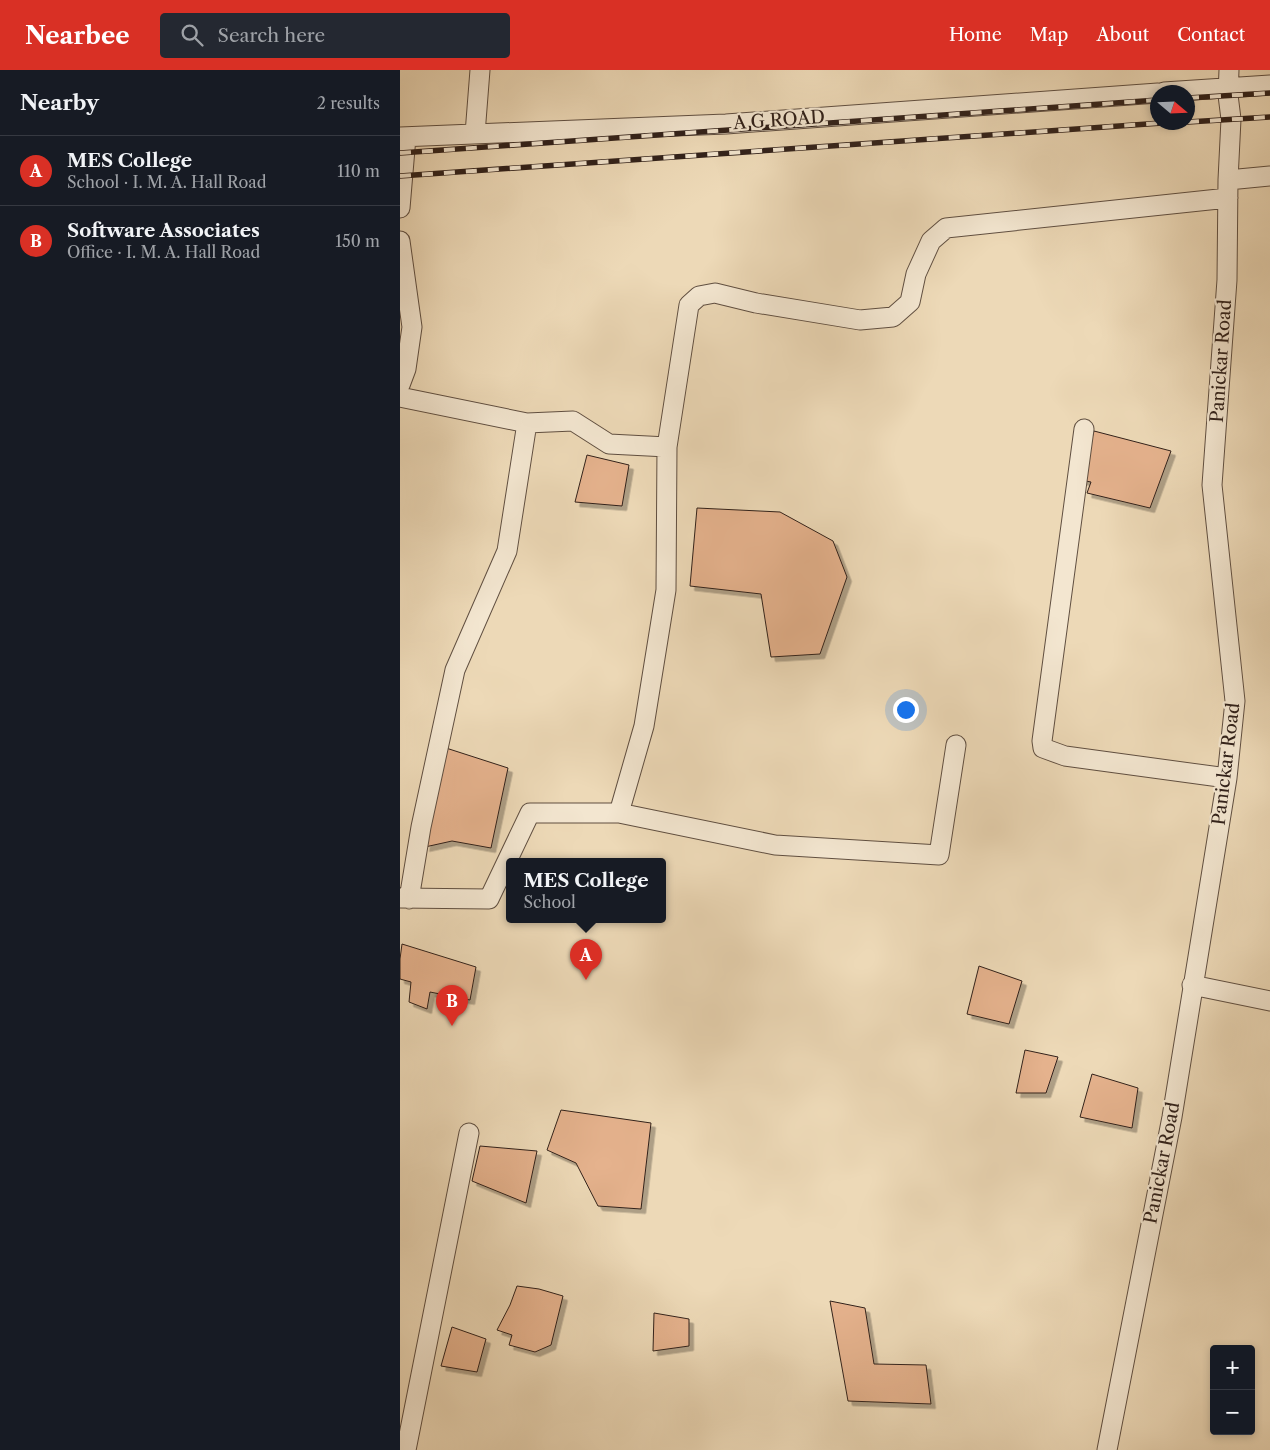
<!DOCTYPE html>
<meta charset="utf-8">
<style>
:root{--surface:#171b24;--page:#242831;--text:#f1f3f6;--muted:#9ea1a6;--line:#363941;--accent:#d93025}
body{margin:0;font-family:"Libre Caslon Text",serif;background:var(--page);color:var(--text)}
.controls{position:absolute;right:15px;bottom:15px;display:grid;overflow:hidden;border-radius:5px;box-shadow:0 2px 8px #0003}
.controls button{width:45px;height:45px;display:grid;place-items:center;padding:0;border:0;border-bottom:1px solid var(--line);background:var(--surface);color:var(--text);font:25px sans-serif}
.compass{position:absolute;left:750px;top:15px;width:45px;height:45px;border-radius:50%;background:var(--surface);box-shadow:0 2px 8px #0003;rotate:109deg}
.you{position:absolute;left:505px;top:639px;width:18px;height:18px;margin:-12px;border:4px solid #fff;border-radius:50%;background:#1a73e8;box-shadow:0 0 0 8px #1a73e833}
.badge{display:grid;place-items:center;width:32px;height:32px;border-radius:50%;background:var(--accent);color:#fff;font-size:16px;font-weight:700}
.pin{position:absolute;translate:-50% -41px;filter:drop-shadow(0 1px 2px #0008)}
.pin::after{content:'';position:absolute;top:26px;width:18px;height:15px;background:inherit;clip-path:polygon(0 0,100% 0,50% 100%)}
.popup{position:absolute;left:106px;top:788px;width:160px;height:65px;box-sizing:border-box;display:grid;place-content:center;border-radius:5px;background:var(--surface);filter:drop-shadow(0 1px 4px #0005);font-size:16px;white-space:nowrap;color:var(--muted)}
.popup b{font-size:19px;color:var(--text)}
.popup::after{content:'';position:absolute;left:50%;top:100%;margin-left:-10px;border:10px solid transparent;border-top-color:var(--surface)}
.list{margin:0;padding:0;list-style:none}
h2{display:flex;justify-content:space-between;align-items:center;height:65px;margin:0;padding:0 20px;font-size:21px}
h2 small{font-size:16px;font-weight:400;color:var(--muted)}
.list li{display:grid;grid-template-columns:32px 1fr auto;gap:15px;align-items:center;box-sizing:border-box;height:70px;padding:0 20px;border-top:1px solid var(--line)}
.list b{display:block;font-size:19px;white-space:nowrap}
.list p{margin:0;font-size:16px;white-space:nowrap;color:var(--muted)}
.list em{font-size:16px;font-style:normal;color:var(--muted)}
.icon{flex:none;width:28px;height:28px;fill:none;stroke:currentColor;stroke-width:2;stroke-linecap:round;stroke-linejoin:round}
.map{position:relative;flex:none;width:870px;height:1380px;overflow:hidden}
header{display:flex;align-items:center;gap:30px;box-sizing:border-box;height:70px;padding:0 25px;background:var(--accent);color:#fff}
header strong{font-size:24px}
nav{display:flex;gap:28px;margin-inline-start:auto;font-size:18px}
.search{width:350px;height:45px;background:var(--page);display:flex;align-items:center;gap:12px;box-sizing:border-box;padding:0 18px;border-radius:5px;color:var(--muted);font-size:19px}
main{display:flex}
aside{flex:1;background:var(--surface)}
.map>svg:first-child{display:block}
.building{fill:#e5b28d;stroke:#31211a;filter:url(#shadow)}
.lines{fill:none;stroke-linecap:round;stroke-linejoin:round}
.street-casing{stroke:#604f41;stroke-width:21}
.street{stroke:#f3e6d0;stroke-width:19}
.rail-casing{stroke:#31211a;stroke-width:5.5}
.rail{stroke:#f3e6d0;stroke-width:4;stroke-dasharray:11;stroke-linecap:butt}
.labels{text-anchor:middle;stroke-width:4.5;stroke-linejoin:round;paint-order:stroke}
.street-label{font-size:18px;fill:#31211a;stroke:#f3e6d0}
</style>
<header>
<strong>Nearbee</strong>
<div class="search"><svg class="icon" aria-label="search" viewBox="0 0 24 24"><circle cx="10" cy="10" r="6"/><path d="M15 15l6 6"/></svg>Search here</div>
<nav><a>Home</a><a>Map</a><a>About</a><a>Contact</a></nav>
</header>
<main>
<aside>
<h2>Nearby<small>2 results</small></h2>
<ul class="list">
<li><span class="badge">A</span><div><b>MES College</b><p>School · I. M. A. Hall Road</p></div><em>110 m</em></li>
<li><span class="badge">B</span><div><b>Software Associates</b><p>Office · I. M. A. Hall Road</p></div><em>150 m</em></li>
</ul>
</aside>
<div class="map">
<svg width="870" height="1380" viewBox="0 0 870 1380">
<defs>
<filter id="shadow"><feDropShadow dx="4.5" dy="4.5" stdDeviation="0" flood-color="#0004"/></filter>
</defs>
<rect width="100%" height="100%" fill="#edd9b7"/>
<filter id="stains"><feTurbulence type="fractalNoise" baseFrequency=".004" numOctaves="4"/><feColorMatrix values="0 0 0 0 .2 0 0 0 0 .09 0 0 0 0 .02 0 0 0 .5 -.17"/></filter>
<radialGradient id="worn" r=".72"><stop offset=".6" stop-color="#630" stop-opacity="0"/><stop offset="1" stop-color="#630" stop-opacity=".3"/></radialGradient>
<path class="building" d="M694,361L771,381L750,438L687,423L691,412L680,410Z
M187,385L229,395L222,436L175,432Z
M297,438L380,442L433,471L447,507L420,584L371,587L361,524L290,516Z
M46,678L108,698L91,778L52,771L25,777Z
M2,874L76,897L70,930L30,922L27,939L9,932L11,912L0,909V889Z
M579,896L622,911L609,954L567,944Z
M625,980L658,987L646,1023H616Z
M692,1004L738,1018L732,1058L680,1047Z
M161,1040L251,1053L241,1139L198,1136L176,1093L147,1080Z
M80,1076L137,1081L126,1133L72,1111Z
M117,1216L139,1219L163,1226L151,1275L135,1282L109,1275L112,1265L97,1260L110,1235Z
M430,1231L465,1238L474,1294L526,1295L531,1334L448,1331Z
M254,1243L289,1249V1276L253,1281Z
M52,1257L86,1269L77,1302L41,1296Z"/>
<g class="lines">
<defs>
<path id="street" d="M764,22L870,15
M75,64L80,0
M0,67L326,54L758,23
M828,110L870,106
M0,138L6,67
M0,171L12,257L6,299L0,315
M0,327L127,353L173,351L209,374L267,377L266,520L244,656L219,743
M684,359L642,671L643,678L665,686L827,708
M267,377L289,235L299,226L315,223L356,233L460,250L493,247L510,232L516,204L531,171L546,158L828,128
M0,828L89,829L130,743H219L375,775L539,785L556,675
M9,829L21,757L55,600L107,481L127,353
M792,915L870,931
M6,1380L69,1063
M707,1380L772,1047L827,708L835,631L812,415L827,210L828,110L831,49L828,25L829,0"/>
</defs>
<use href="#street" class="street-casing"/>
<use href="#street" class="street"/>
<defs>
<path id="rail" d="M788,28L870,23
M788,52L870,47
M0,83L758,30
M0,106L776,52"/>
</defs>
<use href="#rail" class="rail-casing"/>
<use href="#rail" class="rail"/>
</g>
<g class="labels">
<g class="street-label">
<text transform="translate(379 50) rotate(-4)" y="6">A G ROAD</text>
<text transform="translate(821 291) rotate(-86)" y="6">Panickar Road</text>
<text transform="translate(826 694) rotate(-83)" y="6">Panickar Road</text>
<text transform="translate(762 1093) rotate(-79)" y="6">Panickar Road</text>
</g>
</g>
<rect width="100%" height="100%" filter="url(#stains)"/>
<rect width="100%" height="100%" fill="url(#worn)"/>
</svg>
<div class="controls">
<button>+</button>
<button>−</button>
</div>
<svg class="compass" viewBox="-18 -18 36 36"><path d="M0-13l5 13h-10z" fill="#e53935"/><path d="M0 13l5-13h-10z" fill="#9ea1a6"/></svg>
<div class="you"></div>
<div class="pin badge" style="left:186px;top:910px">A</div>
<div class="popup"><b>MES College</b>School</div>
<div class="pin badge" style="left:52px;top:956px">B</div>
</div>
</main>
